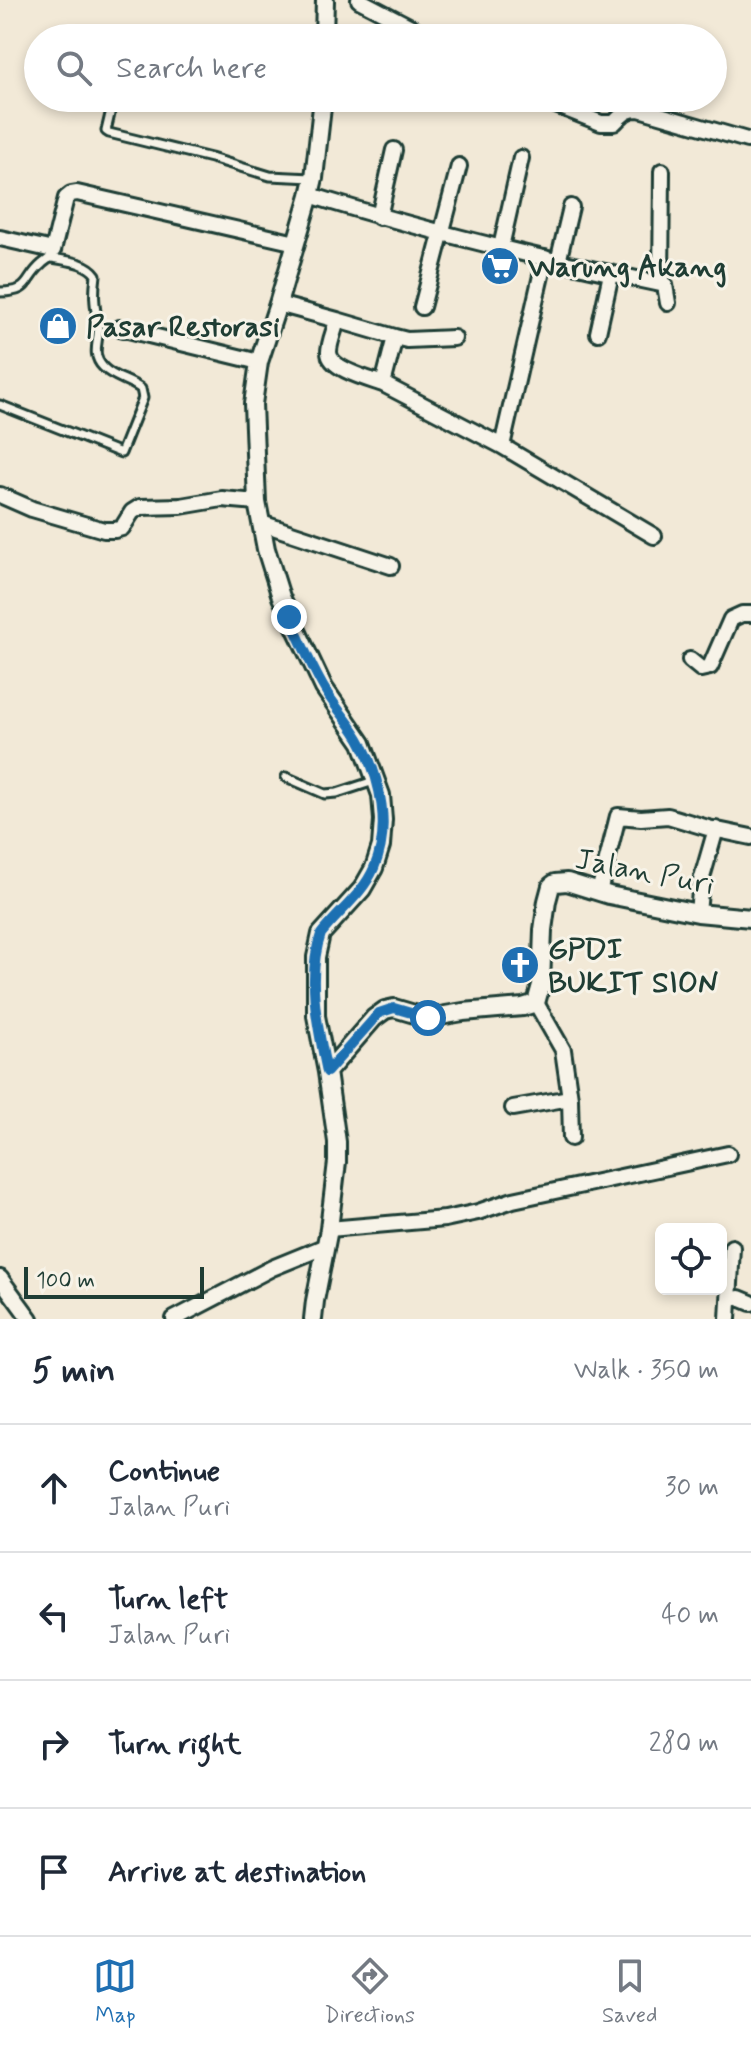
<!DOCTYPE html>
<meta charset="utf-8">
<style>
:root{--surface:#fff;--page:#f2f2f3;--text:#1f2937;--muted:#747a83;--line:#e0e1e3;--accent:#1f6fb2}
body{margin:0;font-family:Mynerve,sans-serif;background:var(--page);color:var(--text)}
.controls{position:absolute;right:24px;bottom:24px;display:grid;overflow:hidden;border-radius:12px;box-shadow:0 4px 12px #0003}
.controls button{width:72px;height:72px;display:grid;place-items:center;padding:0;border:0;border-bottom:2px solid var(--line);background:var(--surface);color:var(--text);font:40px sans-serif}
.scale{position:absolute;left:24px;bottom:20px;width:180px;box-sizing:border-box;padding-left:8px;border:4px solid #1f3d34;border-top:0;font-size:22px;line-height:28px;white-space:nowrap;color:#1f3d34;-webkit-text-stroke:6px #f7f3e8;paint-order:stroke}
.stop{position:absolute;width:24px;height:24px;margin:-18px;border:6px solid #1f6fb2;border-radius:50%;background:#fff}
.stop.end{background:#1f6fb2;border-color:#fff;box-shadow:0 2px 8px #0008}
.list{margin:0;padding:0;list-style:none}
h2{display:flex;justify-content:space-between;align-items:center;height:104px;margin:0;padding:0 32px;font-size:34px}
h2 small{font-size:26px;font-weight:400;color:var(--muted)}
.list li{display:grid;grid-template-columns:52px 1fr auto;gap:24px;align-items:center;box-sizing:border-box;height:128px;padding:0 32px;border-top:2px solid var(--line)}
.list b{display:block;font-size:30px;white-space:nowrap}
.list p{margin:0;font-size:26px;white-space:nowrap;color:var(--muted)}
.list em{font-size:26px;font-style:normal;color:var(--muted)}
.icon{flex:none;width:44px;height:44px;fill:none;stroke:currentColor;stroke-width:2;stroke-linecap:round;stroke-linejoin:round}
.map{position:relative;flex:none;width:751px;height:1319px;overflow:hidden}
.search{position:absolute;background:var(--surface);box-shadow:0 4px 12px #0003;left:24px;right:24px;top:24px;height:88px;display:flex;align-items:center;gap:20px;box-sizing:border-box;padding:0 28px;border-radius:44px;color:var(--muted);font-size:30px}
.sheet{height:616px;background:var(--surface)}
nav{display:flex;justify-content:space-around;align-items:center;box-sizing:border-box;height:112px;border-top:2px solid var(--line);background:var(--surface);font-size:22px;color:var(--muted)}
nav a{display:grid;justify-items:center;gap:4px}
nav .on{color:var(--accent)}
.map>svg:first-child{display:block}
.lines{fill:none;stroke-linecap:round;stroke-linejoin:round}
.service-casing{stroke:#1f3d34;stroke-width:13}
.minor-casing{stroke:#1f3d34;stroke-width:20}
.tertiary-casing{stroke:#1f3d34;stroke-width:22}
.service{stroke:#f7f3e8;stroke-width:7}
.minor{stroke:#f7f3e8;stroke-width:14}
.tertiary{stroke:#f7f3e8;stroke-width:16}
.route{stroke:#1f6fb2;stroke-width:10}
.labels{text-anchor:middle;stroke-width:6;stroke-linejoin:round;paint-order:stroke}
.poi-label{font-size:30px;font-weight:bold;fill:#1f3d34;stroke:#f7f3e8;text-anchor:start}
.street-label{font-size:30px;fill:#1f3d34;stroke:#f7f3e8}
</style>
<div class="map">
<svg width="751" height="1319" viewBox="0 0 751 1319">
<rect width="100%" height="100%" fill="#f2e9d7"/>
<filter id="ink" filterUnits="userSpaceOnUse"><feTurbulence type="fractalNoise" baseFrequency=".0125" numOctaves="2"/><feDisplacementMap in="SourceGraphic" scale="16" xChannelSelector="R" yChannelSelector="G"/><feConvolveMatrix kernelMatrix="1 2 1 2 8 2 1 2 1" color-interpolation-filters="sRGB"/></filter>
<g filter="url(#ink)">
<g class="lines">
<defs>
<path id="service" d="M110,114L106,131L109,133L211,158L270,176L312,178
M0,292C32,292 23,280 42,264C45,261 49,259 52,256
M0,405L121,453L143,398L141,389C130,380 113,378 103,367C90,353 100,342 98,326C95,305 93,297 96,275C87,262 68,261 52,258
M286,777L325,794L337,793L374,781"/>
<path id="minor" d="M359,0L432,38
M538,98L601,123H614C623,114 626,109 639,109L747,140
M310,195C427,232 546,260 665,285L668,303
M379,217L394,150
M0,238L53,250L66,198L71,194L77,193L296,243
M501,247L521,158
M558,262L571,207
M661,284L662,171
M278,304L337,320C335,330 329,342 329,352C329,369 369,379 383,384L395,337L407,340L454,338
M422,307L459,166
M337,320L395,337
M120,328L259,362
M598,333L611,274
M383,384L502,446L654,536
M502,446L545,258
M0,495L32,509L104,530H115L122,528L132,512L140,507L181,506L222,499L257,502
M261,523L391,566
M690,660L701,669L710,667L731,619L742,614H751
M599,892L618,816L641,818L668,816L708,828L751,837
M698,913L701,881L716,829
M536,1003L563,1050L570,1098L571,1138
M513,1108L570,1098
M329,1229L445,1219L478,1212L513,1200L728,1154
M0,1278L30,1319
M739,1298L751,1303
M174,1319L272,1268L326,1246
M728,1319L732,1247"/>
<path id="tertiary" d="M324,38L325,0
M327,1072L374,1018L385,1010L394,1008L428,1018L463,1012L523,1007L536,1003L541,985L543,930L547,901L551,886L555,883L567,882L609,895L698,913L751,918
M313,1319L315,1301L329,1229L337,1162V1142L327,1072L316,1016V957L321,934L362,889L374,868L381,846L383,820L381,795L362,743L324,688L281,597L266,549L257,502L253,404L259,362L278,304L310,195L314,178L323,98"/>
</defs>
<use href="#service" class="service-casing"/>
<use href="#minor" class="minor-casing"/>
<use href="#tertiary" class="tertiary-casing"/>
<use href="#service" class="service"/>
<use href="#minor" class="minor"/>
<use href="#tertiary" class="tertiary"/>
</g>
</g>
<g class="lines" filter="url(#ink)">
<path class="route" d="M289,617C301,641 311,666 324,688C335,708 352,724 362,744C381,780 391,829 374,868C363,894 338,912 321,934C306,978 318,1028 327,1072L379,1013L394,1008L428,1018"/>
</g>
<defs>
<symbol id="supermarket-disc" viewBox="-11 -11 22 22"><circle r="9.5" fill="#1f6fb2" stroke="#f7f3e8"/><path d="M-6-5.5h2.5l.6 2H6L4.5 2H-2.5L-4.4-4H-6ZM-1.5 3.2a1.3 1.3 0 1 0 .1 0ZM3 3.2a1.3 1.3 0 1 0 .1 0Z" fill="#fff"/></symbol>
<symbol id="shop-disc" viewBox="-11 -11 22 22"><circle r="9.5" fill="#1f6fb2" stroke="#f7f3e8"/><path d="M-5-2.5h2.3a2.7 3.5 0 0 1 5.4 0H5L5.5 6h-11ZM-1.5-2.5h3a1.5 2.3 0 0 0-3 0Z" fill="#fff"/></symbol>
<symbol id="church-disc" viewBox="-11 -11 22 22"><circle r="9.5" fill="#1f6fb2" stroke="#f7f3e8"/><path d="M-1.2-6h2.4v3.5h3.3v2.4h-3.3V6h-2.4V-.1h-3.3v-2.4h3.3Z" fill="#fff"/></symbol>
</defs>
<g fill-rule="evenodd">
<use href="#supermarket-disc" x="478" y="244" width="44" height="44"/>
<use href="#shop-disc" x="36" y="304" width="44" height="44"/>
<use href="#church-disc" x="498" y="943" width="44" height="44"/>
</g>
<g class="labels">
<g class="poi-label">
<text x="528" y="276">Warung Akang</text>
<text x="86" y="336">Pasar Restorasi</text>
<text x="548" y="958">GPDI<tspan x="548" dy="34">BUKIT SION</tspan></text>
</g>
<g class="street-label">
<text transform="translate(645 871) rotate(11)" y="10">Jalan Puri</text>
</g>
</g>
</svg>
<div class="controls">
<button><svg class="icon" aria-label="locate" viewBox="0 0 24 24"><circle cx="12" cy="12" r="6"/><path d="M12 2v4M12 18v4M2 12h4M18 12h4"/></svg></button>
</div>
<div class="scale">100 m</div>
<div class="stop" style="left:428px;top:1018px"></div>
<div class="stop end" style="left:289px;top:617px"></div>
<div class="search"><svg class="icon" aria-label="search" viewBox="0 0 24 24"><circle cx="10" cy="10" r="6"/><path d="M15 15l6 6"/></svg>Search here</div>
</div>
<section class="sheet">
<h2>5 min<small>Walk · 350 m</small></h2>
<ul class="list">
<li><svg class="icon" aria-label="ahead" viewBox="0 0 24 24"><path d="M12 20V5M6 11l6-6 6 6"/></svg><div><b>Continue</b><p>Jalan Puri</p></div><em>30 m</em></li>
<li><svg class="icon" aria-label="left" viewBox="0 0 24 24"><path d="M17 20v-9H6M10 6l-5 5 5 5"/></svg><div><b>Turn left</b><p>Jalan Puri</p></div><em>40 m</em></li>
<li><svg class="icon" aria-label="right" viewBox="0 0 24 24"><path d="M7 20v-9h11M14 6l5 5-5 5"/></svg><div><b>Turn right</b></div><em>280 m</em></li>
<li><svg class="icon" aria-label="arrive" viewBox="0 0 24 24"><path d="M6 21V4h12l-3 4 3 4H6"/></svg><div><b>Arrive at destination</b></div></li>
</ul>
</section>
<nav>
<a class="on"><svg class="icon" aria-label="map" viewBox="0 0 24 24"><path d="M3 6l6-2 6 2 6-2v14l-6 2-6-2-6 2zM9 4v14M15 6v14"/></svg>Map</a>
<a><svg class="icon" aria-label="directions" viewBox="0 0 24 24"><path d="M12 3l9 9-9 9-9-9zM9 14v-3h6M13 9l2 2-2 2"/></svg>Directions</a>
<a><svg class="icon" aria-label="saved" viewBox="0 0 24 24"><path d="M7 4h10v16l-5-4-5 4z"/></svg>Saved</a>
</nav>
